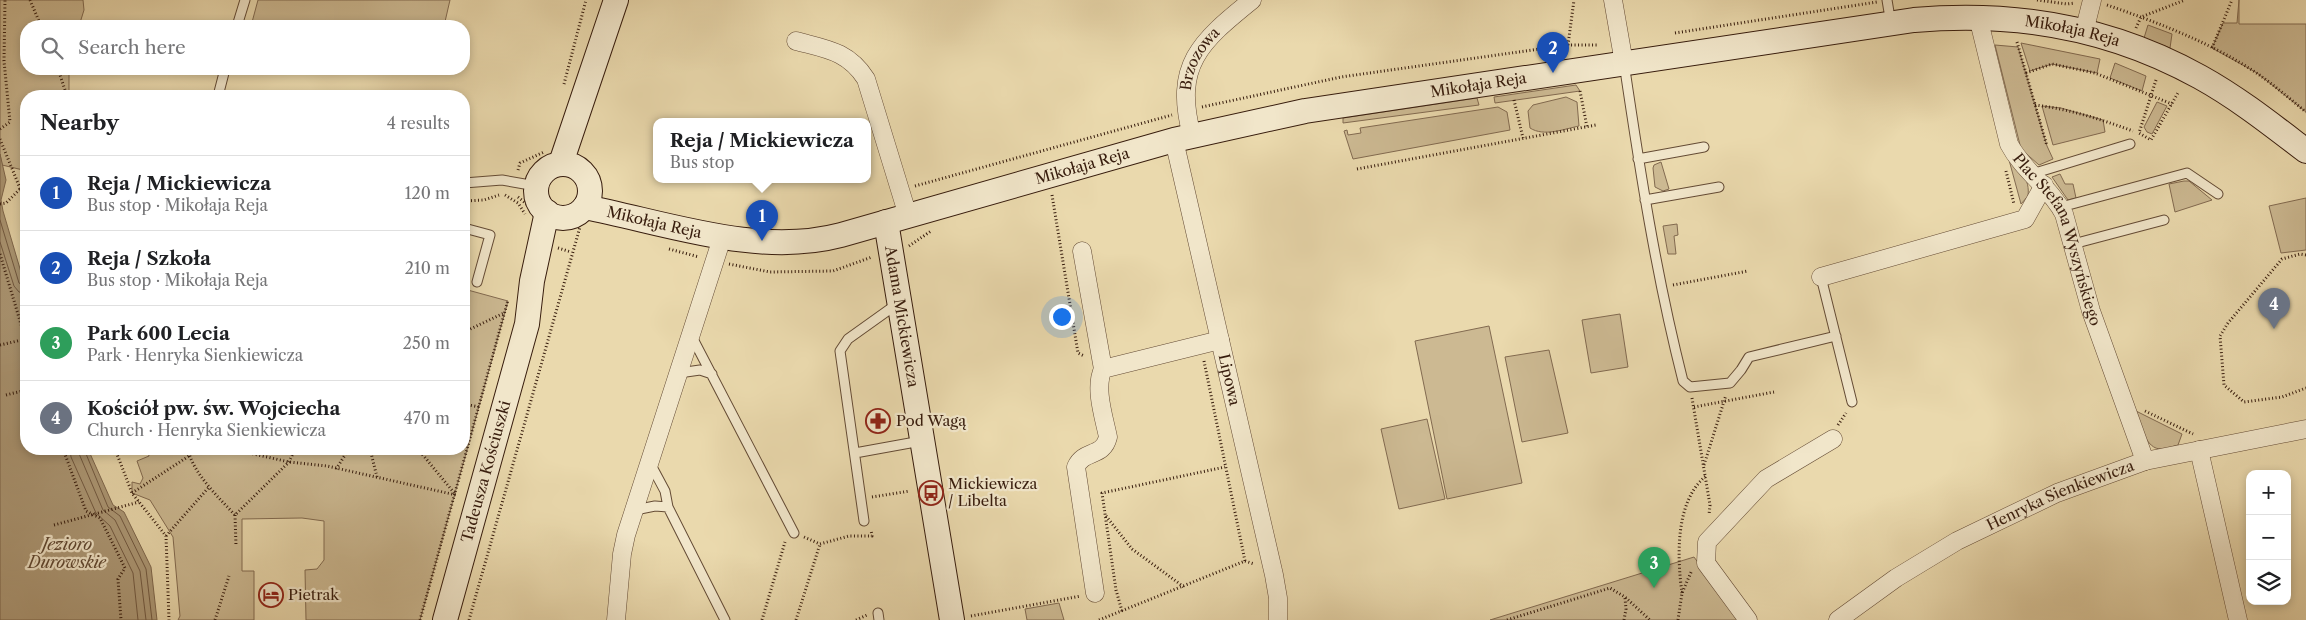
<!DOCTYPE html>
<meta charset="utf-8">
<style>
:root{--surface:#fff;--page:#f6f6f6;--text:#202124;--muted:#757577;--line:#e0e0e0;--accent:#db2777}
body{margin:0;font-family:"Libre Caslon Text",serif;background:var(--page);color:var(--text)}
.controls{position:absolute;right:15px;bottom:15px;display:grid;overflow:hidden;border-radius:10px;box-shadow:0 2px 8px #0003}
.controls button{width:45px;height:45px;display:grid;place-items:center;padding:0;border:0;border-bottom:1px solid var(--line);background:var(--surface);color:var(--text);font:25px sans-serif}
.you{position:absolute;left:1061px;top:316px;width:18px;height:18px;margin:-12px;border:4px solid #fff;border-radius:50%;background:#1a73e8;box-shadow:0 0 0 8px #1a73e833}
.badge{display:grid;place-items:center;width:32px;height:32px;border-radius:50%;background:var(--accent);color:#fff;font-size:16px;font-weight:700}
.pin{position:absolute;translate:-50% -41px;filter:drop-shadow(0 1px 2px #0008)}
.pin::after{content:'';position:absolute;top:26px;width:18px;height:15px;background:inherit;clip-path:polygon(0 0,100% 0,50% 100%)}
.popup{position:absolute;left:653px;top:118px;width:218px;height:65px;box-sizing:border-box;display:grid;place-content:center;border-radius:10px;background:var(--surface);filter:drop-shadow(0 1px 4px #0005);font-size:16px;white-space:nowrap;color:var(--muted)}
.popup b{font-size:19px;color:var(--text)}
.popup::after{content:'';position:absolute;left:50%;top:100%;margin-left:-10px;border:10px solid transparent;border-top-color:var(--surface)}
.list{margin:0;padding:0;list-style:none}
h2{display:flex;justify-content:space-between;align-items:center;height:65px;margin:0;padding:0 20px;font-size:21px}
h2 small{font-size:16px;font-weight:400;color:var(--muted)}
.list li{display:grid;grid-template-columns:32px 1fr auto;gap:15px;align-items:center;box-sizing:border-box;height:75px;padding:0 20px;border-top:1px solid var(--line)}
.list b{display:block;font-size:19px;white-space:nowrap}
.list p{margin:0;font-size:16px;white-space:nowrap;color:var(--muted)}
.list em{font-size:16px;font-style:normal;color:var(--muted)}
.icon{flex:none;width:28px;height:28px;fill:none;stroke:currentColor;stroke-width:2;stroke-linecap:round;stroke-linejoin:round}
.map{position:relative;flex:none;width:2306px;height:620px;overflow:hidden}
.search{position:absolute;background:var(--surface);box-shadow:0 2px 8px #0003;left:20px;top:20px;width:450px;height:55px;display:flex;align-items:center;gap:12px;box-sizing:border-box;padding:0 18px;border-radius:20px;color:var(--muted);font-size:19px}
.panel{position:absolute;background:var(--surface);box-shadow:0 2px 8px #0003;left:20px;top:90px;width:450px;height:365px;border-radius:20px}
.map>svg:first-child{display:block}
.green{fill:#ccb992;stroke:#826a50}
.water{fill:#ad9977;stroke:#7e674d}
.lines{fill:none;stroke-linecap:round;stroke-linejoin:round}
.shore{stroke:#725a42;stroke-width:1}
.lane-casing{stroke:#644b35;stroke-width:11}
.street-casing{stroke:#644b35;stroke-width:19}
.secondary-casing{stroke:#371c0d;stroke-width:26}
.path{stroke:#371c0d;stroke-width:3;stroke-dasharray:1 2.5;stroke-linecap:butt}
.lane{stroke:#f1e6ca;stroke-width:9}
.street{stroke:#f1e6ca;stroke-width:18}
.secondary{stroke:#f1e6ca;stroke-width:24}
.labels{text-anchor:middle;stroke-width:4.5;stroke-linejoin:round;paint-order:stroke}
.street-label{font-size:15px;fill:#371c0d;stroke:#f1e6ca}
.poi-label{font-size:15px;fill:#371c0d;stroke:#f1e6ca;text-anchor:start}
.water-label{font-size:16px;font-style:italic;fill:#604832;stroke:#f1e6ca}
</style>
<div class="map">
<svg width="2306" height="620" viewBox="0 0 2306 620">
<rect width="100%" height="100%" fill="#ead9ad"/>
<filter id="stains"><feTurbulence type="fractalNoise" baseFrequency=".004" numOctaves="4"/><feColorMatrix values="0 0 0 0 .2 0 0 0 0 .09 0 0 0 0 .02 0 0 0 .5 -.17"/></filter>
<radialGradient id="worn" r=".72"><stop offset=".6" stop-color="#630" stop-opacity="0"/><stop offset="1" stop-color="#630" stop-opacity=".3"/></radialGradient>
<path class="green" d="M0,0H83L84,10L79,26H26V69H69V96H26V182L23,170L2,165L0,154Z
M258,0H450L444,26H251Z
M2239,0V24H2306V112L2257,73L2212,48L2223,23H2237Z
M2148,25L2172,34L2170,48L2144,38Z
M2021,43L2100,59L2097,73L2052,64L2030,71Z
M1995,45L2018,47L2047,146L2053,159L2039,165L2021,149Z
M2115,63L2146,76L2142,91L2110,78Z
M1576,85L1580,91L1495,103L1494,97Z
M1566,97L1577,102L1579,126C1564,129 1544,137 1530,128L1528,111L1533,105Z
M1477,98L1479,105L1343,123V118Z
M2157,102L2167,106L2152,134L2147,132L2144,127Z
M2042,106L2061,108L2103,120L2105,132L2053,145Z
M1498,107L1507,112L1510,130L1353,159L1344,131L1347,130L1348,135L1361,133L1360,128Z
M2009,160C2021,171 2030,179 2028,196L2021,204Z
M1661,162L1669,189L1663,191L1655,187L1653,168L1654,165Z
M2060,174L2065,184H2073L2076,198L2068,200L2052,177Z
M2184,181H2189L2212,200L2175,212L2169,184Z
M2306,198V250L2281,253L2269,206Z
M1677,224L1678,235L1674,236L1676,254H1668L1663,226Z
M464,289L508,301L420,620H306L305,570L317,569L324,560V521L302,518L242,519V571H254V620H178L180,616L173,537L150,500L132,493V482L140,484L143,478L137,461L149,456L147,449H464Z
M1620,314L1628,367L1591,373L1582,320Z
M1489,326L1522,483L1447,499L1415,341Z
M1549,350L1568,433L1522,442L1505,357Z
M2136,411L2182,434L2178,445C2173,446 2168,449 2162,449C2145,450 2140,423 2136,411Z
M1427,419L1445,499L1399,509L1381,429Z
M1694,557L1740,620H1490Z
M1059,603L1064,620H1027L1025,609Z"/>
<path class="water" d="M0,154L6,180L1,200L3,211L26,289V449H88L113,505L124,512L151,567L157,620H0Z"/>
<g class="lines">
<path class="shore" d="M0,220L19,283L26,287
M0,242L14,286L19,292L26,293
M70,449L71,457L96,513L110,526L133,573L138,620
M77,449L103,510L115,520L140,571L146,620
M84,449L108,507L120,516L146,569L152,620"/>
<defs>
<path id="lane" d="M1887,0L1891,24
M237,26L245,0
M1624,63C1640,171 1656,275 1683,381L1690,387L1730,383L1741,370L1749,357L1836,336
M218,96L225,69
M1638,159L1704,147
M2032,174L2130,144
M464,183L502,180L536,186
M1645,200L1719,187
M2061,207L2187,173L2218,194
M464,228L490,235L477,282
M2073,244L2164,220
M1821,277L1852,402
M691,335L794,533
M679,373L700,370L712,374
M855,453L921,441
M650,463L665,491L668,507L725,620
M635,510L655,506L668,507
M864,521L840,351L848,339L897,304
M878,613L879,620"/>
<g id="street">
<path d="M1613,0L1624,63"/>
<path id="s1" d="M1978,17L2009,144C2023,171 2050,187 2064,214L2091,311L2145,461"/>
<path d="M2084,32L2092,0"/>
<path d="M796,41C826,49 848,51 866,79L908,216"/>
<path id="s2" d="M1192,136C1173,65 1200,42 1252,0"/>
<path id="s3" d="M1174,140L1274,575L1278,598V620"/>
<path d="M1082,251L1103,369"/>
<path d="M1821,277L2025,219L2044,185"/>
<path d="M2199,450L2238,620"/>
<path d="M1095,593L1076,467C1084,449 1103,458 1108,437C1104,417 1094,388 1103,369L1220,340"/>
<path d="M616,620L622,554L626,535L723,235"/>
<path d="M1748,620L1706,563L1707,542L1766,479L1833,439"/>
<path id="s4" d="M1838,620L1896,578L1957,541L2057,493L2145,461L2306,429"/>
</g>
<g id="secondary">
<path d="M561,163L616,0"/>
<circle cx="563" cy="191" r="27"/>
<path id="s5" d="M585,207C667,223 758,257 841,235L1174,140L1305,111L1914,20C2014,11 2112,28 2200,77C2238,98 2272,125 2306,151"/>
<path id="s6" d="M886,222L952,620"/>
<path id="s7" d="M445,620L527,324L532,281L547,212"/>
</g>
</defs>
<use href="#lane" class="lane-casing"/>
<use href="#street" class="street-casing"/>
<use href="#secondary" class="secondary-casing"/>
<path class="path" d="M30,0L41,26
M2037,0L2067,4L2075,3
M2107,5C2159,23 2212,43 2258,74C2274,85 2290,99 2306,112
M2136,28L2141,17L2185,0
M1675,33L1877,2
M2017,42L2047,146
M1568,45L1574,0
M2212,48L2232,0
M58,69L67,96
M2026,73L2052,64L2095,73L2172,104
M2156,80L2139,133L2151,140L2179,91
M564,84L586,0
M1580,91L1587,127
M1514,100L1523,138
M2035,105C2069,109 2100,119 2133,131
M1202,107L1341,77L1568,45H1598
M0,129L10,122L4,61L5,0
M0,139L26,203
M1357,169L1596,125
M518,170L520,163L544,152
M2006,171L2014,204
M915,186L1172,115
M505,195L518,203L525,214
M1052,195L1078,353L1084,356
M518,197L529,206
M464,201L484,200L499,195
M0,204L6,203L21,188
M909,246L931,231
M558,248L571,252
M669,249L699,257
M0,254L26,341
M2306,255L2300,254L2282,259L2228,323L2220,336L2224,385L2244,402L2282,397L2306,388
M729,264L770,272L833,271L872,257
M1673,285L1748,271
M464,332L504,313
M0,345L26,339
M1204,361L1245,561
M6,395L26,390
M1692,398L1710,505L1709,515
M464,404L479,407
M1694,407L1774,392
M2145,411L2193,434
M1838,425L1846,413
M63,449L86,511L100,518L125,568L118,579L121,620
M115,449L132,493L166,536L169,620
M188,449C192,472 219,498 235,515L289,462L295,449
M232,449L289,462L327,466L456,495
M370,449L377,477
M418,449L455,494
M1704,465L1726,395
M336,469L349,449
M132,493L189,456
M872,497L910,491
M235,515L236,546
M1106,516L1132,549L1184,587
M54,525L139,502
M166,536L209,487
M804,537L820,544L849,536H872L871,530
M1682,593C1677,557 1675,501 1706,476
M1122,611L1116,590L1102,493L1225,467
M971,616L1081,596
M215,620L229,576
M420,620L508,300
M469,620L580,227
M762,620L785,542
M796,620L820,544
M856,620L867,615
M1099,620L1245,561L1254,564
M1507,620L1610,588L1625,597L1650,620
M1624,620L1626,609L1625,598
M1678,620L1682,593L1692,570"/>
<use href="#lane" class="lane"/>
<use href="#street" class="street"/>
<use href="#secondary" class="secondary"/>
</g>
<defs>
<symbol id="pharmacy-ring" viewBox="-11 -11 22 22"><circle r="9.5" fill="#f1e6ca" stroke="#8f2418" stroke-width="1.5"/><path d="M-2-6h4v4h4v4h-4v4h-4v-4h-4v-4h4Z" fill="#8f2418"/></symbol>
<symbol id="bus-ring" viewBox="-11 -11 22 22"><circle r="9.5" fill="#f1e6ca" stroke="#8f2418" stroke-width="1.5"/><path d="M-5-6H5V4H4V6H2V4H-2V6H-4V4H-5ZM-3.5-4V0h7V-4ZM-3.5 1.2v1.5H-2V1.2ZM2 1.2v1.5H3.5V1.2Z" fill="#8f2418"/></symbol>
<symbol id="hotel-ring" viewBox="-11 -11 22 22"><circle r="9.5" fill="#f1e6ca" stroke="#8f2418" stroke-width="1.5"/><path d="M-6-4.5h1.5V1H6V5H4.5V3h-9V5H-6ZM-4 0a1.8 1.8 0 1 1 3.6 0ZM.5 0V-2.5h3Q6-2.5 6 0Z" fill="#8f2418"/></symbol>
</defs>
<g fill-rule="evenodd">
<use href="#pharmacy-ring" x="864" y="407" width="28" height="28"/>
<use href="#bus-ring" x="917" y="479" width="28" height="28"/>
<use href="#hotel-ring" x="257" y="581" width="28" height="28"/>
</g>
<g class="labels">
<g class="street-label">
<text dy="5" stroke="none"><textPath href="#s5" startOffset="1516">Mikołaja Reja</textPath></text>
<text dy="5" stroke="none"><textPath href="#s2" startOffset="81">Brzozowa</textPath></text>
<text dy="5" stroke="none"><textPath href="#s5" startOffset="916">Mikołaja Reja</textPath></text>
<text dy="5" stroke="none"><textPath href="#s5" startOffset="511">Mikołaja Reja</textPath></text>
<text dy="5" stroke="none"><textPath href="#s5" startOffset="71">Mikołaja Reja</textPath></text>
<text dy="5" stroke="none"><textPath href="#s1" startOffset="240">Plac Stefana Wyszyńskiego</textPath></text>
<text dy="5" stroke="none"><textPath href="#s6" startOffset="96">Adama Mickiewicza</textPath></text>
<text dy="5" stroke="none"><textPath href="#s3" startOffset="246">Lipowa</textPath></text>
<text dy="5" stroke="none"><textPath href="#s7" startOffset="154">Tadeusza Kościuszki</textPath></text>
<text dy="5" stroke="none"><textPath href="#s4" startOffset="256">Henryka Sienkiewicza</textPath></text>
</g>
<g class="poi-label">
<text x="896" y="426">Pod Wagą</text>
<text x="948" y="489">Mickiewicza<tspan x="948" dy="17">/ Libelta</tspan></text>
<text x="288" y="600">Pietrak</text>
</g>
<g class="water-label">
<text x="67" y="550">Jezioro<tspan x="67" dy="18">Durowskie</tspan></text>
</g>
</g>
<rect width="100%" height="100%" filter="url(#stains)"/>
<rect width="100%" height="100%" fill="url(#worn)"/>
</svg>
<div class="controls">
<button>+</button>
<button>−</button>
<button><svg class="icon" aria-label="layers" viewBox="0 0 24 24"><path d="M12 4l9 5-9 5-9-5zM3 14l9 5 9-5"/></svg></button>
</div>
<div class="you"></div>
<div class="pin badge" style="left:762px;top:241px;background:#1a4fb4">1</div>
<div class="popup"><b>Reja / Mickiewicza</b>Bus stop</div>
<div class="pin badge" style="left:1553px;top:73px;background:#1a4fb4">2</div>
<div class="pin badge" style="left:1654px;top:588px;background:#2e9e5b">3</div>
<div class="pin badge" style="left:2274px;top:329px;background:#6b7280">4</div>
<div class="search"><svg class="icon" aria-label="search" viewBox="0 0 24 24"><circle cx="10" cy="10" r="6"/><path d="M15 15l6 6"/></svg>Search here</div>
<section class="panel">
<h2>Nearby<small>4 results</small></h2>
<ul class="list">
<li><span class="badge" style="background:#1a4fb4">1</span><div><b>Reja / Mickiewicza</b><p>Bus stop · Mikołaja Reja</p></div><em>120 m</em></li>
<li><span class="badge" style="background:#1a4fb4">2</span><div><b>Reja / Szkoła</b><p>Bus stop · Mikołaja Reja</p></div><em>210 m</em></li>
<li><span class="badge" style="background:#2e9e5b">3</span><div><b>Park 600 Lecia</b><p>Park · Henryka Sienkiewicza</p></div><em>250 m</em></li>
<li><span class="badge" style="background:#6b7280">4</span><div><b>Kościół pw. św. Wojciecha</b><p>Church · Henryka Sienkiewicza</p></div><em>470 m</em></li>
</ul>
</section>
</div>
